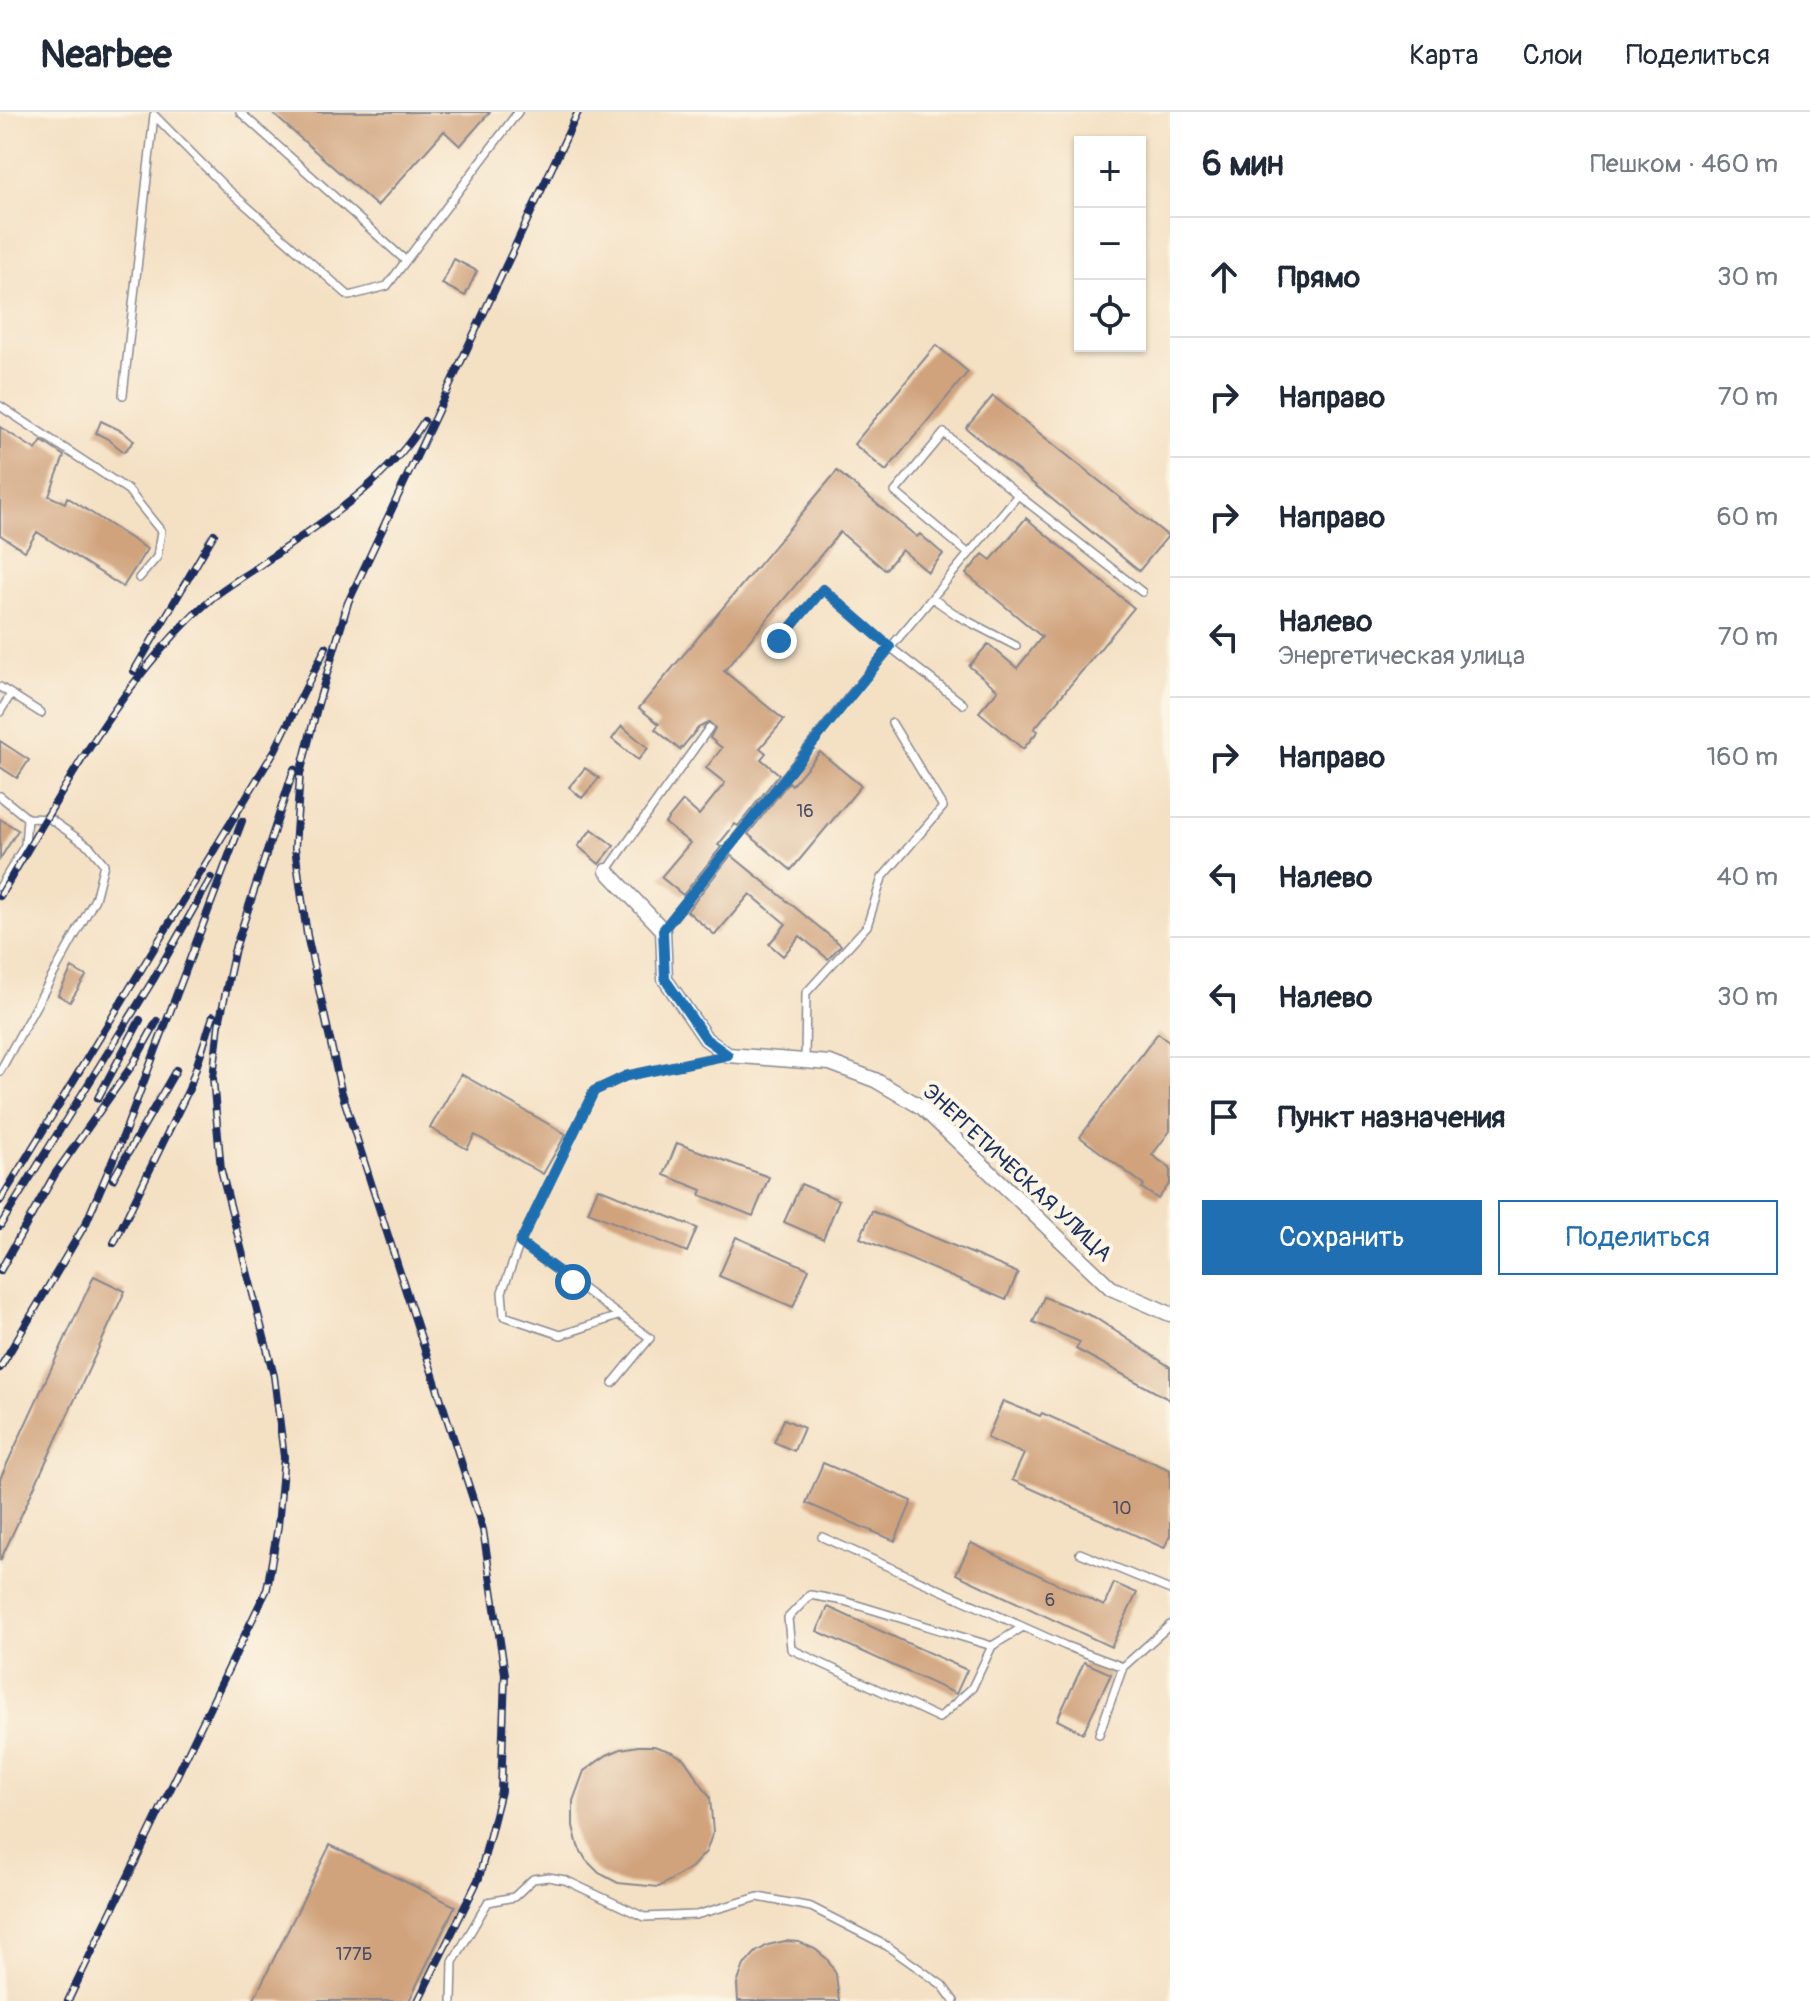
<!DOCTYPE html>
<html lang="ru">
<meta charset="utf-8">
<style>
:root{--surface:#fff;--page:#f2f2f3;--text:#1f2937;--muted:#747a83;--line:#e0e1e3;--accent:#1f6fb2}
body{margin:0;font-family:Pangolin,sans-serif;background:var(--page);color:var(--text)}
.controls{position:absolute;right:24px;top:24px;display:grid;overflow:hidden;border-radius:0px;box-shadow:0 2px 6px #0004}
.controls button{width:72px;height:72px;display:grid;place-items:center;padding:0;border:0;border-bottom:2px solid var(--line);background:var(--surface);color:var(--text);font:40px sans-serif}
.stop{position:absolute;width:24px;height:24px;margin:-18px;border:6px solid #1f6fb2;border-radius:50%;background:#fff}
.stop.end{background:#1f6fb2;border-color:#fff;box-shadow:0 2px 8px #0008}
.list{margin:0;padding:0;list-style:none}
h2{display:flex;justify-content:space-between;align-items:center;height:104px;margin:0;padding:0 32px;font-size:34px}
h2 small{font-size:26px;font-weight:400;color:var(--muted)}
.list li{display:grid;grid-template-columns:52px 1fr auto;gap:24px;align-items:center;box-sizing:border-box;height:120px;padding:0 32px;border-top:2px solid var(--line)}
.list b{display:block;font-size:30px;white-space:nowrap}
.list p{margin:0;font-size:26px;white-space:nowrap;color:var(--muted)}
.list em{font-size:26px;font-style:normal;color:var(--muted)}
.actions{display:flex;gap:16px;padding:24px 32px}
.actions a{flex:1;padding:18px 0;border:2px solid var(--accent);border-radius:0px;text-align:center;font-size:28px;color:var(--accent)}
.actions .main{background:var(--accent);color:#fff}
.icon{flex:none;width:44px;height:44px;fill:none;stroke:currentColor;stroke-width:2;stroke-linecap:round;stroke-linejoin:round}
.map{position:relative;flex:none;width:1170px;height:1889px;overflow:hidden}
header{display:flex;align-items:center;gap:48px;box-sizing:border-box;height:112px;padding:0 40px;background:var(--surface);border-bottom:2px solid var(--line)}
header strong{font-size:38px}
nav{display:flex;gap:44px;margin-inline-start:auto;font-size:28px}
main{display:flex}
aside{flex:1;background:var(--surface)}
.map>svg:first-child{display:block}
.building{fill:#d0a37d}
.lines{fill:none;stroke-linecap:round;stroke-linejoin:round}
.service-casing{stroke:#888890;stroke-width:10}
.minor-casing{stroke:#888890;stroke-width:17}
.service{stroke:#fff;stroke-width:7}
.minor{stroke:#fff;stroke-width:14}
.rail-casing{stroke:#1b2f5e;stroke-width:8}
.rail{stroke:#fcf5e5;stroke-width:5;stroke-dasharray:15;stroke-linecap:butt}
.route{stroke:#1f6fb2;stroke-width:10}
.labels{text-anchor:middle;stroke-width:8;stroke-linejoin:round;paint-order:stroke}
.number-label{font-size:18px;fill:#484c66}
.street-label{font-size:22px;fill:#1b2f5e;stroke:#fcf5e5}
</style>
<header>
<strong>Nearbee</strong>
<nav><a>Карта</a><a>Слои</a><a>Поделиться</a></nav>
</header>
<main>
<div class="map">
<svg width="1170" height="1889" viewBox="0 0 1170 1889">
<rect width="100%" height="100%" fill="#fcf5e5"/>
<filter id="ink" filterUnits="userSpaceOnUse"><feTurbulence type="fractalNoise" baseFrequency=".0125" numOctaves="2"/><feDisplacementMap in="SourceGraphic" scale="16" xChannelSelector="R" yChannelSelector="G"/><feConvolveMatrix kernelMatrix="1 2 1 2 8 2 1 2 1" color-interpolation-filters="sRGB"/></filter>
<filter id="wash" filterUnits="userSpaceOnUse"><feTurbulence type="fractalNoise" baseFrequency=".006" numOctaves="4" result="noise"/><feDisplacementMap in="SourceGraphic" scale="32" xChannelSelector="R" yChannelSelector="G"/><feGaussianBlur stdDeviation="1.8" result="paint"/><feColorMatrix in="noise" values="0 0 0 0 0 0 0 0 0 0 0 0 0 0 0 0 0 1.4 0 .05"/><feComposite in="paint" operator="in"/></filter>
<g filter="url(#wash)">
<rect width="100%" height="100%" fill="#f4e0c3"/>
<g id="blocks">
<path class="building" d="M271,0H490L460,34L444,19L377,94Z
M454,147L477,159L465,184L442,172Z
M936,233L968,260L886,359L854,332Z
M993,284L1168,424L1139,459L966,316Z
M101,309L122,319L134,329L124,340L108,327L96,321Z
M0,315L36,338L42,329L64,344L49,384L65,391L67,385L147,437L123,475L37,420L25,439L0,423Z
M837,359L917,425L920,422L943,442L928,460L902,438L885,458L840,420L724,559L784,608L760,636L766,641L761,647L779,662L738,714L735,712L718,733L721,735L683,783L661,765L690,731L665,711L683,689L699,703L725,671L706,656L722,636L710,626L715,616L709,610L698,616L680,638L655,617L659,612L639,596Z
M1026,406L1134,496L1034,617L1038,619L1023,637L979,600L998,578L969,554L988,532L1017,556L1042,525L966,462L983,442L991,448Z
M622,614L648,636L638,648L612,627Z
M0,629L29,648L17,666L0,655Z
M820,640L861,674L791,758L748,722L789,670L792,673Z
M585,656L599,666L582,686L569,675Z
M0,707L18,718L0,747Z
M592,717L614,734L599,752L578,734Z
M731,743L841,833L828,847L800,824L783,844L769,832L786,812L750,782L715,823L687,799Z
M72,856L86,864L70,890L58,883Z
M1158,921L1170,930V1019L1152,1043L1170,1056V1071L1158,1087L1142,1076L1144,1073L1080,1025Z
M461,962L566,1022L543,1062L475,1023L467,1037L430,1016Z
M677,1031L769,1065L753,1104L700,1083L702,1078L664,1063Z
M801,1072L839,1088L823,1127L784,1110Z
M598,1076L697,1116L687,1140L588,1100Z
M872,1099L1018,1161L1006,1188L860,1126Z
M736,1125L809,1157L793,1195L719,1164Z
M94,1164L125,1179L0,1449V1367Z
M1044,1185L1094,1205L1170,1255V1288L1076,1237L1080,1230L1033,1210Z
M1003,1289L1040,1304L1042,1301L1170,1358V1424L1164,1436L1012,1368L1024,1342L987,1326Z
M784,1307L804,1316L794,1339L774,1330Z
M823,1351L912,1389L895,1429L806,1391Z
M971,1431L1104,1494L1114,1471L1137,1481L1111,1535L956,1462Z
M828,1495L967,1558L956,1582L817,1519Z
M1084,1550L1111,1562L1083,1621L1057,1608Z
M638,1634H654L672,1640L684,1647L710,1685L713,1720L706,1740L692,1755L659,1775L618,1771L599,1761L586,1748L578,1734L573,1714V1689L584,1659L607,1643L621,1637Z
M330,1733L455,1794L409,1889H253Z
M785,1829L799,1830L815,1837L827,1847L836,1862L839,1889H738L737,1872L744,1853L756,1840L768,1833Z"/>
</g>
</g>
<g filter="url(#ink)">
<use href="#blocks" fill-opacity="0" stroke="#888890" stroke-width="2"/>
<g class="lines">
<defs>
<path id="service" d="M240,0L406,149
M154,3L225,75L349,184L387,174L518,0
M123,283L154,3
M0,294L128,378L161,419L157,445L139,466
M1018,383L1142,480
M932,486L1018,383L944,321L895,380L969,442
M779,529L823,477L890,535L963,592
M0,575L41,601
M0,600L11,582
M0,684L27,706L50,707L90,735L104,752L95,787L0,959
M607,759L709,616
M0,775L25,733L27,706
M663,818L848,586L932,486L958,504L1016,534
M805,948L806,881L867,814L882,766L943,695L892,611
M520,1131L650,1226L613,1271
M618,1204L561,1223L504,1204L502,1180L520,1131L594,979L626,964L726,943
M822,1425L1066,1534L1123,1555
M1080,1441L1170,1478
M992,1534L844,1489L810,1483L788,1506L791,1537L939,1606L972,1576L992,1534L1023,1515
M1099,1622L1123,1555L1170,1513
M452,1889L453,1850L488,1790L514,1785L533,1767L548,1765L565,1768L644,1805L696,1803L758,1785L811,1795L887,1834L942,1873L954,1889"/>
<path id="minor" d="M607,759L663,818L665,867L706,927L728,943L830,951L875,968L923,996L1111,1176L1170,1202"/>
</defs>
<use href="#service" class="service-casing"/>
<use href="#minor" class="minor-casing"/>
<use href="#service" class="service"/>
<use href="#minor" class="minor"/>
<defs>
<path id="rail" d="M348,491L318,592L300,662L295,736L307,823L341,978L483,1418L505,1562L501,1679L479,1766L418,1889
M344,499L578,0
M134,559L214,422
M0,784C61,683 121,566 211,487C224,476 241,466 256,456C317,413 384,375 424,309
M233,843L294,657
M98,986L140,908
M113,1067L176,958
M0,1089L275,638L326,535
M0,1114L153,868L211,766
M114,1131L189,977L213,904
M0,1159L55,1062L133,952L157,909
M0,1256L86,1111L124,1022L242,709
M68,1889L267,1477L278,1414L284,1345L274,1264L221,1058L213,966L219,912L236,832"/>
</defs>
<use href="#rail" class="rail-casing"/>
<use href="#rail" class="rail"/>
</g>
</g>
<g class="lines" filter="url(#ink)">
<path class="route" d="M573,1170L520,1131L594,979L626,964L728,943L706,927L665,867L663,818L890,535L823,477L779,529"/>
</g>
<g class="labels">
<g class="number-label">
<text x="805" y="705">16</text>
<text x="1122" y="1402">10</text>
<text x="1050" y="1494">6</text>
<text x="354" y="1848">177Б</text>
</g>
<g class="street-label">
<text transform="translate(1018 1060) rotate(43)" y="8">ЭНЕРГЕТИЧЕСКАЯ УЛИЦА</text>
</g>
</g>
</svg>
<div class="controls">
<button>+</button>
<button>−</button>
<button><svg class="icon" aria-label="locate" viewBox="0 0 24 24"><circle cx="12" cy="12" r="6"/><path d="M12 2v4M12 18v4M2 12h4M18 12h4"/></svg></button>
</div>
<div class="stop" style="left:573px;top:1170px"></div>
<div class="stop end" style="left:779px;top:529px"></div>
</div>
<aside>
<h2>6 мин<small>Пешком · 460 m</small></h2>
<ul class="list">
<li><svg class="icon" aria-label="ahead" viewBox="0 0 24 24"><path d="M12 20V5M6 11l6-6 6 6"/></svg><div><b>Прямо</b></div><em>30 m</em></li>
<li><svg class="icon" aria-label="right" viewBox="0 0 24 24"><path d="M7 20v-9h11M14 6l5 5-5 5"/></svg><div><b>Направо</b></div><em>70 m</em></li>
<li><svg class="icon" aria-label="right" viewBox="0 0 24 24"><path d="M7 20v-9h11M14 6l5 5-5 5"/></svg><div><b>Направо</b></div><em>60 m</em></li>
<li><svg class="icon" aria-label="left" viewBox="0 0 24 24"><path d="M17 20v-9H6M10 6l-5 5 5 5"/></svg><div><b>Налево</b><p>Энергетическая улица</p></div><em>70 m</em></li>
<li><svg class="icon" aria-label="right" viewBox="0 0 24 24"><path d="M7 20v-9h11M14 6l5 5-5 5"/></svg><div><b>Направо</b></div><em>160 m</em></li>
<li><svg class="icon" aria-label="left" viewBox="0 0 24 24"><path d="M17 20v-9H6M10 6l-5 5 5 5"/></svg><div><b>Налево</b></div><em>40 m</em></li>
<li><svg class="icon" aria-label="left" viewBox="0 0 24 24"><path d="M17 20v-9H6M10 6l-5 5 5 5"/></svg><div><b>Налево</b></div><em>30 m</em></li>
<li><svg class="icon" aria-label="arrive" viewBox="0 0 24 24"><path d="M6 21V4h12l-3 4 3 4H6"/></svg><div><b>Пункт назначения</b></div></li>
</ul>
<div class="actions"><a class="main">Сохранить</a><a>Поделиться</a></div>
</aside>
</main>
